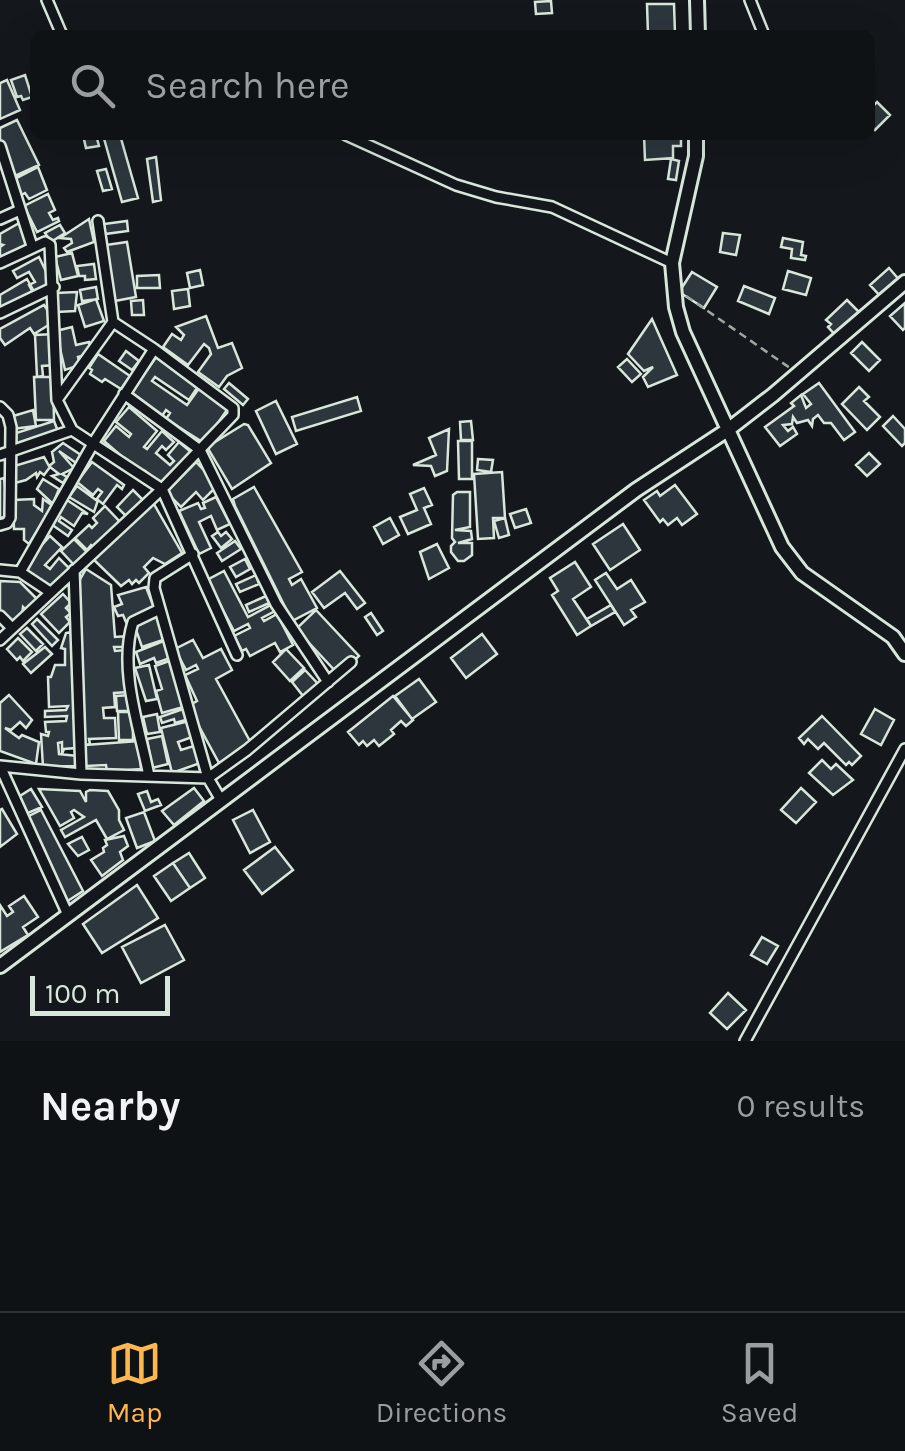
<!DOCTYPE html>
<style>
:root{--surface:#0f1215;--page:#181b1e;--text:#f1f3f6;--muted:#9b9ea0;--line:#2f3234;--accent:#ffb74d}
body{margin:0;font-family:Karla,sans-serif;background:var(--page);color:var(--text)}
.scale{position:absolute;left:30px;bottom:25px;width:140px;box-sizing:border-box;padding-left:10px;border:5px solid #d8e6dc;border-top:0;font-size:28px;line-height:35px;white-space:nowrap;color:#d8e6dc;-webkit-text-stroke:8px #14181c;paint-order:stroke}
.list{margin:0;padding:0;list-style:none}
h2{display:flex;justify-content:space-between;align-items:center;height:130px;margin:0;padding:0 40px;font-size:42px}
h2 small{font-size:32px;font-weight:400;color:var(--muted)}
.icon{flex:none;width:55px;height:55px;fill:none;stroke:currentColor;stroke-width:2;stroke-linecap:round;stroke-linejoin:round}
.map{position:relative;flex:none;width:905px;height:1041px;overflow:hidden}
.search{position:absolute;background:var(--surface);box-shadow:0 10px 40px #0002;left:30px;right:30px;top:30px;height:110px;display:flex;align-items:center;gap:25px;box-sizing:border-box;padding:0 35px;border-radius:15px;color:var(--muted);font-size:38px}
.sheet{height:270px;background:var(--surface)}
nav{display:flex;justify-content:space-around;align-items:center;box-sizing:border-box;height:140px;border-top:2px solid var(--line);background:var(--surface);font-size:28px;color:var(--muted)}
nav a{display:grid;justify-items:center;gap:5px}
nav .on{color:var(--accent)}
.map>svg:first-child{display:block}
.building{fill:#2c363c;stroke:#d8e6dc;stroke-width:2.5}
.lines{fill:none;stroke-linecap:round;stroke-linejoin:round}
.street-casing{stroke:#d8e6dc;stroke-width:14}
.secondary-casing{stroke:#d8e6dc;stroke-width:18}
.path{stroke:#9da8a2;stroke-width:2.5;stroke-dasharray:8 5;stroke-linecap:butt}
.street{stroke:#14181c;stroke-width:9}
.secondary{stroke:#14181c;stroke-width:12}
</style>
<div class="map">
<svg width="905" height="1041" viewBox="0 0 905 1041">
<rect width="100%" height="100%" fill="#14181c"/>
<path class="building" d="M551,1L552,13L536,14L535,2Z
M647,4H674L675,34L648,35Z
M25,75L32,97L23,100L21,96L17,97L11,80Z
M7,80L20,110L0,119V83Z
M877,102L890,115L875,130L870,125V109Z
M17,120L39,165L15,176L0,144V128Z
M83,135H96L99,146L86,148Z
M103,135H120L138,198L122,202Z
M644,135H681V146H673V158L645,160Z
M156,157L161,200L153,202L147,159Z
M671,159L679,161L676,180L668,179Z
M38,167L47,190L29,199L25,193L21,195L13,180Z
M106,169L112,189L103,191L97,171Z
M48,194L55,210L49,213L53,220L58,218L59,221L37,232L24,206Z
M89,219L94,242L67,252L64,248L72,243L71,239L60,238Z
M127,221L128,231L105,234L104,224Z
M21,222L34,249L0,266V247L3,245L0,244V234Z
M60,225L65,233L51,242L45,233Z
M723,233L740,235L736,255L720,252Z
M783,238L803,242L801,255L806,256L805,260L791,258L792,249L781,247Z
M127,242L136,297L115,301L106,245Z
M72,253L78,276L61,280L55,257Z
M39,257L54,288L36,298L29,285L35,282L29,272L17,278L13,271Z
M94,264L96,279L85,280V276H79L77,266Z
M889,268L902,283L883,299L870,285Z
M200,270L203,285L190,288L187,273Z
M788,271L811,278L806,295L783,289Z
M692,272L717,287L704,308L679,292Z
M159,275L160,288H137V276Z
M27,279L36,295L0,315V295Z
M744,286L775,298L769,314L738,301Z
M96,287L98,299L82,301L80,290Z
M188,289L190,306L174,309L172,291Z
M77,292L75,311L57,312L56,293Z
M96,299L104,321L85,327L78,305Z
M143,300L144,315H132L131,301Z
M847,300L862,315L838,338L828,327L831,324L826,320Z
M905,303V328L903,330L890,316Z
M44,305L55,321L34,334L30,328L5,345L0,338V329Z
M206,316L218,348L232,343L242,368L227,376L219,387L198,372L211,354L209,348L204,344L188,365L163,347L172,334L181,340L184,335L176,327Z
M652,319L677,375L648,387L643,377L653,367L644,371L628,354Z
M72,327L76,345L89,342L91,354L78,357L80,365L65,370L56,331Z
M55,334L56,365L42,366L43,376L37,377L35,335Z
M862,342L880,360L869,371L851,353Z
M126,351L139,361L132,370L119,361Z
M98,354L130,376L121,389L105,379L102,382L90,374L92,370L89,368Z
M157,356L199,385L189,400L155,377L152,381L187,405L200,387L229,407L204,443L166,419L170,413L166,410L162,416L130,394Z
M627,359L641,374L632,382L618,367Z
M34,377H53L54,420H36Z
M229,383L248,399L243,405L224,389Z
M819,383L855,432L844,440L831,423H824L818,415L813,419L812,426L808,420L797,423L793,417L792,424L783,425L788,431L793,427L797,434L780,446L765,427L794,406L791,403L801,395L806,408L811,404L803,394Z
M859,387L869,397L864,401L880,417L867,430L842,404Z
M357,397L361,411L296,431L292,417Z
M276,401L297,444L276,454L256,411Z
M129,407L157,431L144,447L147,449L162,431L174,442L166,450L162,446L156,453L170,465L174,461L168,455L179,442L191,452L162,486L145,471L142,474L104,441L116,426L129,437L131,434L116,422Z
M33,410L36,426L12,429L10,417Z
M893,416L905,429V443L902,446L883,426Z
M54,421L59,434L17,447L13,434Z
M471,421L473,440H461L460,422Z
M244,424L248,425L271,463L232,489L207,447Z
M449,429L447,471L435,476L431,466L413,465L436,455L429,438Z
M458,441H472V479H459Z
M63,443L81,455L76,463L59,451L74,468L62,474L67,477L63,483L52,476L59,474L50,467L44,475L40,472L37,477L36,473L26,480L15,483L11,467L44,457L49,466L54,462L52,452Z
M869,453L880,464L867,476L856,465Z
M478,459L493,460L491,472L477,470Z
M92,462L124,485L122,489L117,485L103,504L98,500L94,512L69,497L77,486L96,500L102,492L98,489L93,495L77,482Z
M196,462L218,485L203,500L196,492L181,507L166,492Z
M502,472L505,518H493L494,538L478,539L474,474Z
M4,478L9,516L0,518V479Z
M43,479L59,489L53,504L37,489Z
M675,485L697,514L682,525L677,518L668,525L663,519L660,522L644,500L657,491L660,496Z
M254,487L302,572L289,579L292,585L301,579L317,608L292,621L235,506L233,499Z
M424,488L432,505L424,508L431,524L408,534L400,517L417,510L410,494Z
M133,490L143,500L127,517L117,507Z
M457,492H470V527L455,530L471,531L472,539L458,543H472V555L464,561H458L451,552V546L455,542L452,538L453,495Z
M216,497L230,524L217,530L211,516L199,522L211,548L199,554L179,511L198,503L201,509L205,508L203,503Z
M34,499V505L42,511L43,499L53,506L29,544L24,540V529H14L13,500Z
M151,499L182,553L165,564L153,558L144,567L149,573L139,583L136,580L132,584L129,580L121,586L92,558Z
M67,500L88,514L82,513L74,526L61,517L59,521L72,530L68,536L51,524Z
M105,506L121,523L94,548L91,545L87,550L75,538L89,525L92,528L97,523L93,518Z
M526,509L531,523L515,528L510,514Z
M390,518L399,535L383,544L374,527Z
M505,518L509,535L499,538L494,521Z
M623,524L640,550L610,570L593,544Z
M218,532L221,536L226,532L232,539L221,548L212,536Z
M50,536L62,547L45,565L50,569L59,558L70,569L49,592L21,568Z
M74,539L89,554L76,567L61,551Z
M235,541L241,549L222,561L217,553Z
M437,544L449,568L429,579L420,552Z
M245,559L250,569L236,577L230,567Z
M575,562L591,587L573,599L591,626L577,635L552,595L558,591L550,578Z
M86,569L111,585L115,637L128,636L127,647H114L115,651L126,650L129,692L114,693L115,707L103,708L104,718H115L116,738L89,739L90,744L85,745L78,583Z
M224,571L248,617L271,605L275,611L262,618L264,621L277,614L293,645L280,652L275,643L250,656L246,649L242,651L234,636L250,628L248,624L234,631L207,580Z
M340,571L365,603L357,609L345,593L324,608L312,592Z
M606,573L617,589L631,580L645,602L631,610L636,617L624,625L595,580Z
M256,575L259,584L240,592L236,584Z
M0,581L20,582L38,600L27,611L23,607L22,616L9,630L0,621Z
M146,587L155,610L126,622L123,615L118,616L114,607L122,604L118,595Z
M63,594L71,603L66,608L71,613L66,617L70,622L59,633L41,614Z
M266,596L269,603L249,612L246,605Z
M611,605L615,612L591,626L587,619Z
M316,610L359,656L339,675L296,629Z
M371,613L383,631L377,635L365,617Z
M157,615L166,639L142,647L134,624Z
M37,619L58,640L52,646L32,624Z
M27,628L43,644L36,651L20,634Z
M71,632L76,748L64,749L62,754V742L58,743L59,754L78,756L75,766L43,767L41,734L48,736L49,732H46L45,722L66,721L67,716L45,717V711L66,710L68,706L49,707L48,677H51L55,665H65V649L61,648L66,633Z
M482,634L497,654L466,678L451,658Z
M18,638L32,652L23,661L20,657L17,660L7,649Z
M166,640L173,657L156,663L154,658L140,664L136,652Z
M193,640L203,658L221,649L232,670L216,679L252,745L219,763L188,706L197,701L185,675L198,669L196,665L186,670L175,649Z
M45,647L52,654L31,673L23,664Z
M286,649L304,668L290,681L273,662Z
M172,660L187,706L162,713L156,691L162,689L155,666Z
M149,665L157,699L146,701L135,668Z
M305,670L321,687L307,701L292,682Z
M419,679L436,702L412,719L395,696Z
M9,695L32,720L26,728L20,722L11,730L5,728L19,738L22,735L39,742L36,764L0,751V703Z
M130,695L131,711H117L116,696Z
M393,696L413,720L406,726L401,721L391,730L394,734L379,746L374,740L367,746L363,741L359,745L348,732Z
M186,708L189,719L175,723L174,719L162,723L160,717Z
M875,709L894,720L881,745L861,734Z
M118,712H133V740H119Z
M157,714L160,732L147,734L143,717Z
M822,716L861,756L852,765L849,762L846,765L824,743L818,749L808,739L804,744L799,738Z
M189,721L195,736L178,742L181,750L197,745L203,762L172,773L161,728Z
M162,736L168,764L152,768L147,739Z
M139,741L141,769L107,772L106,765L86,766L85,745Z
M822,760L831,769L836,764L853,780L833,795L809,773Z
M194,788L204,801L174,825L162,811Z
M801,788L816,802L796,823L781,810Z
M31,789L42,807L21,816L12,801Z
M39,789L80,791L86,802V792L90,790L108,791L119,810V820L124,830L107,839L96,820L65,837L61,830L84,817L74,810L71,812L74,818L60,826Z
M147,791L151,802L158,799L161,805L145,811L138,794Z
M2,809L17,834L0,847V810Z
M41,810L83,891L63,904L21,820Z
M253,810L270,842L250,853L233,820Z
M144,812L155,841L137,848L126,818Z
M124,836L128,846L120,852L123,860L102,876L91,860L104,852L103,848L107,845L105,840Z
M82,837L89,850L78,856L68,844Z
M275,847L293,870L262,894L244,870Z
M189,853L205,878L190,888L173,863Z
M173,863L190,888L171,901L154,876Z
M137,885L158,918L102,953L83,924Z
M24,896L38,917L23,927L28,935L0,952V905L7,916L13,912L9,906Z
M165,925L184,960L141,983L122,947Z
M762,937L778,946L767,964L751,955Z
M728,993L746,1010L727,1029L710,1013Z"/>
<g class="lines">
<defs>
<path id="street" d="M47,0L62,35
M750,0L764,35
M346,135L456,185L496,197L552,207L672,263
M0,146L32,246
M0,219L20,210
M98,221L113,322
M0,263L45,242L50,245L57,400L72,430
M0,313L54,287
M124,394L200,450L276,604L328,682
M59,397L113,322L154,349
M0,407L8,415L11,427L10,518L7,523L0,525
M0,455L72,430L162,489L237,655
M193,554L155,578L154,588L208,778L221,800
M0,570L20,572L50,592
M74,570L81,774
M0,616L12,628
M0,640L162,489L233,415V408L154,349L94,442L20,572
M0,766L81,774L208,778L247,750L351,662
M0,766L68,915
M149,776C140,729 118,670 133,622L160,609
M745,1041L905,749"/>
<path id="secondary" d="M697,0L698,35
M696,135V156L672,263L676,307L683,332L782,547L802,573L893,637L905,654
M0,966L636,490L729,429L773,395L905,282"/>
</defs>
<use href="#street" class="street-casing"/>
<use href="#secondary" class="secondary-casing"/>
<path class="path" d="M686,296L790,368"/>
<use href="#street" class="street"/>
<use href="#secondary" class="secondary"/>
</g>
</svg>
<div class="scale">100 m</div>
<div class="search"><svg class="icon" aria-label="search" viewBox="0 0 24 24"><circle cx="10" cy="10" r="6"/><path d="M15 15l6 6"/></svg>Search here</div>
</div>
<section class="sheet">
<h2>Nearby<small>0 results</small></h2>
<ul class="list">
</ul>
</section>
<nav>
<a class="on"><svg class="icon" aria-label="map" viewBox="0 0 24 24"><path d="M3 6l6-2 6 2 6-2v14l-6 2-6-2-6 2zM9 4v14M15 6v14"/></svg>Map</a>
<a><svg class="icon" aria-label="directions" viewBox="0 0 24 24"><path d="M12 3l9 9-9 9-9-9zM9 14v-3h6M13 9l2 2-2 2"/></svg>Directions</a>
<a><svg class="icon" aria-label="saved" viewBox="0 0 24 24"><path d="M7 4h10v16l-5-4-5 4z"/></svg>Saved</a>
</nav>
